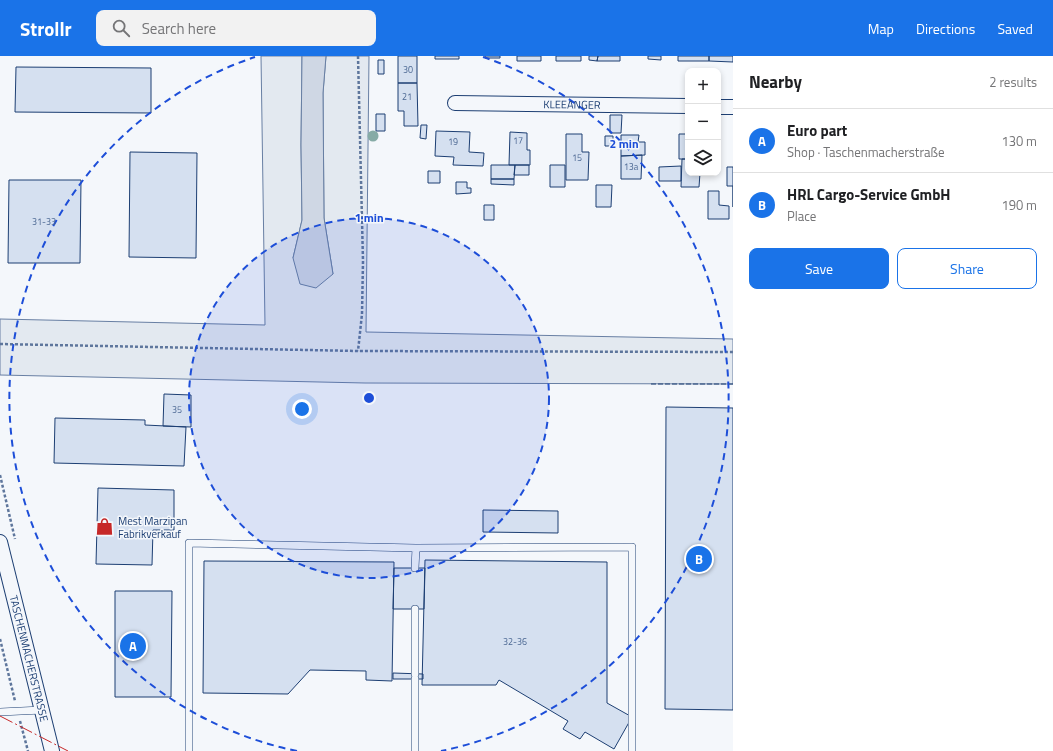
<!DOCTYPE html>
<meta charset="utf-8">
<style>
:root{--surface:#fff;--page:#f2f2f2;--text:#202124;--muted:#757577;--line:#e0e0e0;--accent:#1a73e8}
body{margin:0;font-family:"Titillium Web",sans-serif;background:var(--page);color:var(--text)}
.controls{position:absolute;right:12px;top:12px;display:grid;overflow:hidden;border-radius:8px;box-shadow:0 2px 6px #0003}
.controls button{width:36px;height:36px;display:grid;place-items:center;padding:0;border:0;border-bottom:1px solid var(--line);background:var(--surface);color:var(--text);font:20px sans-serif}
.you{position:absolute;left:302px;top:353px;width:14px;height:14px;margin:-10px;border:3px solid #fff;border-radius:50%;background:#1a73e8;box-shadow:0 0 0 6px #1a73e833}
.badge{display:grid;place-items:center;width:26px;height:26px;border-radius:50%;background:var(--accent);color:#fff;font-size:13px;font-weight:700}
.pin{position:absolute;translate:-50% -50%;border:2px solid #fff;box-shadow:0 1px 4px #0006}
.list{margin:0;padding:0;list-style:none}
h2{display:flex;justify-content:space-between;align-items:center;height:52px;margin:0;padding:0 16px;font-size:17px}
h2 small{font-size:13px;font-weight:400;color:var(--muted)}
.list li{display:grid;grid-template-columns:26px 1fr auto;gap:12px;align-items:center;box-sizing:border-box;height:64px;padding:0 16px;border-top:1px solid var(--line)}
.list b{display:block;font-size:15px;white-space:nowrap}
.list p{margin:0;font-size:13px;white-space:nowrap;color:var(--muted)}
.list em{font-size:13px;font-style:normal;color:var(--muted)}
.actions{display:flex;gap:8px;padding:12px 16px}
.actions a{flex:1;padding:9px 0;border:1px solid var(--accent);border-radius:8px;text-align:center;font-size:14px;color:var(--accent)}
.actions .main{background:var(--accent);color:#fff}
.icon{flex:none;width:22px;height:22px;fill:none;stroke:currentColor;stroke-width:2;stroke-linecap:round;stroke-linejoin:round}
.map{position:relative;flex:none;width:733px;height:695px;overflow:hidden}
header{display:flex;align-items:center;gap:24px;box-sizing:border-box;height:56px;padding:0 20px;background:var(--accent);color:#fff}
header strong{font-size:19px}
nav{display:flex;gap:22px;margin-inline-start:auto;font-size:14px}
.search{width:280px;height:36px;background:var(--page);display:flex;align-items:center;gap:10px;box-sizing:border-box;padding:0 14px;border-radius:8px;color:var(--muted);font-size:15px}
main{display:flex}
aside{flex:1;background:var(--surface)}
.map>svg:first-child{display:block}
.green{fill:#e3e9f0;stroke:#687fa3}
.water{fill:#cfd7e4;stroke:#687fa3}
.building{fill:#d5e0f0;stroke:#1d3f73}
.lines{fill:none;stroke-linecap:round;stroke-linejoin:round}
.lane-casing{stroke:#1d3f73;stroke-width:8}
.street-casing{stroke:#1d3f73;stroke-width:16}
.path{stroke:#5e769c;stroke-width:2.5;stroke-dasharray:3 2;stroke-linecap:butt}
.lane{stroke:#f4f7fb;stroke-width:7}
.street{stroke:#f4f7fb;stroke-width:14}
.fence{stroke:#1d3f73;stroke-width:1;stroke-dasharray:5 2;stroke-linecap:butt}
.power{stroke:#c62828;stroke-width:1;stroke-dasharray:14 3 2 3;stroke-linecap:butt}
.tree{fill:#86aba6}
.ring{fill:none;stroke:#1d4ed8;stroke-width:2;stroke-dasharray:7 5}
.labels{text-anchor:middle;stroke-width:3;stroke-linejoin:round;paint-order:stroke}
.number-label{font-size:9px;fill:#4b6792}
.street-label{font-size:11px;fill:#1d3f73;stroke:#f4f7fb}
.poi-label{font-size:11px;fill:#1d3f73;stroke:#f4f7fb;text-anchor:start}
.centre{fill:#1d4ed8;stroke:#f4f7fb;stroke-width:2}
.ring-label{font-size:12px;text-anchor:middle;font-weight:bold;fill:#1d4ed8;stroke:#f4f7fb;stroke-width:3;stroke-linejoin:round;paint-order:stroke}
</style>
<header>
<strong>Strollr</strong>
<div class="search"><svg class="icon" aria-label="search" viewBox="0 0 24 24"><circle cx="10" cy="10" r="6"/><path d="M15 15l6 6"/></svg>Search here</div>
<nav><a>Map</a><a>Directions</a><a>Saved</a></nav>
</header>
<main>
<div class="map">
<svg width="733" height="695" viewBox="0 0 733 695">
<rect width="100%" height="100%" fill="#f4f7fb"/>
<path class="green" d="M261,0H302L301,89L302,164L293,202L333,218L324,162L323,37L326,0H369L366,276L733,283V328L365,327L0,319V263L265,269Z"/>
<path class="water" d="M302,0H326L323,37L324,162L333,218L316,232L300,228L293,202L302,164L301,89Z"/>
<path class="building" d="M398,0H417V27H398Z
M435,0H459V3H435Z
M485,0H500V2H485Z
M517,0H541V5H517Z
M556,0H581V5H556Z
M589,0H598L597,5L589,4Z
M598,0H620V5H597Z
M648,0H661V4L648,3Z
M678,0H709V5H678Z
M709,0H733V6L709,5Z
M378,4H384V18H378Z
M16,11L151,12V57L15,56Z
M398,27H417L418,70H404V55H398Z
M376,58H385V75H376Z
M610,59H622L621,77H610Z
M421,69H427L426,83L420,82Z
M436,75L470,76L469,96L484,97L483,110L453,109L454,101L435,100Z
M510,76L527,77V94H530V109H509Z
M566,78H582V96H589L588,124H566Z
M679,78H688V103H679Z
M621,79H639L638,86H645V99L621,100Z
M605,80H613V90H605Z
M130,96L197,97L196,202L129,201Z
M642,99L641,123H621V100Z
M682,103H688V117H700L699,131H681Z
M491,109H515L514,123H491Z
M515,109H529V119H514Z
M550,109H565V131H550Z
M681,110V125H659V111Z
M727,111H733V151V130H727Z
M428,115H440V127H428Z
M491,123H514V129L491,128Z
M9,124H81L80,207H8Z
M456,126H467V132H471V137L456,138Z
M596,129H612L611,151H596Z
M708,135H719V149L729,150V163H708Z
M484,149H494V164H484Z
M164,338L191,339V371L163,370Z
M666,351L733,352V654L665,653Z
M55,362L145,364V369L186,371L184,410L54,407Z
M98,432L174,434V474H153L152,509L96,508Z
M483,454L558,455V477L483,476Z
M425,504L607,506V647L632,661L614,693L585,676L580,683L563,673L568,665L499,624L496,629H422Z
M204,505L394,506L392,625L366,624V615L310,614L288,638L203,637Z
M394,512H425L424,553H393Z
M115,535H172L171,641H115Z
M393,617L423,618V623H393Z"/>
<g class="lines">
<defs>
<path id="lane" d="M415,512L416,492L632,491V695
M415,618V553
M0,656L42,654
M189,695V487L416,492
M415,695V623"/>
<g id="street">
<path id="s1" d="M455,47L688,50"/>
<path d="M718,51H733"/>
<path id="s2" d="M0,486L52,695"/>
</g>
</defs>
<use href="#lane" class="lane-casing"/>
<use href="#street" class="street-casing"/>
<path class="path" d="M358,0L363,205L362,258L358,295
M0,288L358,295L733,296
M0,419L15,483
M0,583L15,645
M20,665L28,695"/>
<use href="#lane" class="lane"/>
<use href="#street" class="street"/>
<path class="fence" d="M651,328H733"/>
<path class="power" d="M0,660L68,695"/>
</g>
<circle class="tree" cx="373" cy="80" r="5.5"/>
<circle cx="369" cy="342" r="180" fill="#1d4ed8" fill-opacity=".12"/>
<g class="ring">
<circle cx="369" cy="342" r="180"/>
<path d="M297 695A360 360 0 0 1 255 1M483 1A360 360 0 0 1 441 695"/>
</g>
<defs>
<symbol id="shop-bare" viewBox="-9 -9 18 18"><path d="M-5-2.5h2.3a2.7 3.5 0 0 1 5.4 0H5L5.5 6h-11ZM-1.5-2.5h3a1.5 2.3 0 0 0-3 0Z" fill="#c62828" stroke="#f4f7fb" stroke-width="2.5" paint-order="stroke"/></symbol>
</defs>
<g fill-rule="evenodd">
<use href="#shop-bare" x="92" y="458" width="25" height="25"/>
</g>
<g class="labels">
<g class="number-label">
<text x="408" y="17">30</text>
<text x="407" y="44">21</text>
<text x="518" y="88">17</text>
<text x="453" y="89">19</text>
<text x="577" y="105">15</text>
<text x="631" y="114">13a</text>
<text x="44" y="169">31-33</text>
<text x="177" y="357">35</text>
<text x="515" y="589">32-36</text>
</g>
<g class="street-label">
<text dy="4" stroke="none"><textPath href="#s1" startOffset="117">KLEEANGER</textPath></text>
<text dy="4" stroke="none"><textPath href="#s2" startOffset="120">TASCHENMACHERSTRASSE</textPath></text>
</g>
<g class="poi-label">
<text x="118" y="469">Mest Marzipan<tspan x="118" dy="13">Fabrikverkauf</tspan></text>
</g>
</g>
<circle cx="369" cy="342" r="6" class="centre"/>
<g class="ring-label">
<text x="624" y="92">2 min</text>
<text x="369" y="166">1 min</text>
</g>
</svg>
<div class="controls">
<button>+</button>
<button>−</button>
<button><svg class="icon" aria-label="layers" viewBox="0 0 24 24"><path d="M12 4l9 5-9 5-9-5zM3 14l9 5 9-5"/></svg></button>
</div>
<div class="you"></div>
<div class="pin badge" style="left:133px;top:590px">A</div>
<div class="pin badge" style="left:699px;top:503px">B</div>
</div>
<aside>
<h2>Nearby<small>2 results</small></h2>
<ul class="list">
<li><span class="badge">A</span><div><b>Euro part</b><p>Shop · Taschenmacherstraße</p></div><em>130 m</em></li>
<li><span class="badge">B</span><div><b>HRL Cargo-Service GmbH</b><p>Place</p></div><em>190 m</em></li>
</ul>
<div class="actions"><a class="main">Save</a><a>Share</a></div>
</aside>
</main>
